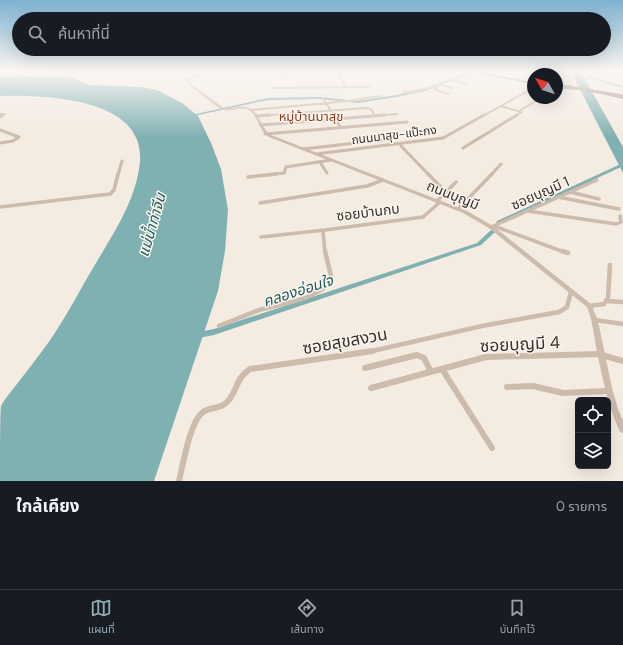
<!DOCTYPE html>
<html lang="th">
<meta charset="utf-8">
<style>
:root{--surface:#171b24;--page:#20242c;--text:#f1f3f6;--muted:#9ea1a6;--line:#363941;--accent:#92aeb2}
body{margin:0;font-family:"DM Sans","Noto Sans Thai",sans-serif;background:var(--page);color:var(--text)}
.controls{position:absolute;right:12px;bottom:12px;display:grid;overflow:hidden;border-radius:6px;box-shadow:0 4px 16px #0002}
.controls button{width:36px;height:36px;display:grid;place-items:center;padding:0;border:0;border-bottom:1px solid var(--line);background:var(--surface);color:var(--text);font:20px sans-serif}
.compass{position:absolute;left:527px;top:68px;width:36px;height:36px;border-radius:50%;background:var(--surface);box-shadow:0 4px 16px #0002;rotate:309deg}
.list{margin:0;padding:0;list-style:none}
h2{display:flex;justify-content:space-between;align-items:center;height:52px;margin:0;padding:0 16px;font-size:17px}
h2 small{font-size:13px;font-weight:400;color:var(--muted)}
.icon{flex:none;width:22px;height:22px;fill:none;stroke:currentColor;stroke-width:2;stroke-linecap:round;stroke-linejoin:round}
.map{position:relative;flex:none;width:623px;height:481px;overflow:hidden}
.search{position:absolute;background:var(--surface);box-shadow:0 4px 16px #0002;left:12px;right:12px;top:12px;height:44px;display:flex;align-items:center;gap:10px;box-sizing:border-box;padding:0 14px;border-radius:22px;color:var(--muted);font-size:15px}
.sheet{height:108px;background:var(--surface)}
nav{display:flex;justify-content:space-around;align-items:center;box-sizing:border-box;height:56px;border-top:1px solid var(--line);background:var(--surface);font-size:11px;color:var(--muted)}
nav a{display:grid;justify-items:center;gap:2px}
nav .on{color:var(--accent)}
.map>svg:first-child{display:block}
.water{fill:#7fb0b2}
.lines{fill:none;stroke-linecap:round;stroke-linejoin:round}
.canal{fill:#7fb0b2;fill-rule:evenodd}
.minor-far4{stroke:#cdbbac;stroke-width:2}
.minor-far3{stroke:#cdbbac;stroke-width:3}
.minor-far2{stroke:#cdbbac;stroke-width:3.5}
.minor-far1{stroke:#cdbbac;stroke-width:4.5}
.minor{stroke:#cdbbac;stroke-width:6}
.tertiary{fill:#cdbbac;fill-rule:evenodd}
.secondary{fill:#a18a7d;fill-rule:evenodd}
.secondary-bridge{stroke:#a18a7d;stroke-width:3}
.labels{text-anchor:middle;stroke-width:3;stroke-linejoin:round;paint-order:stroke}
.far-street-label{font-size:12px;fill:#3b302b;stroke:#fbf5ee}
.far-quarter-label{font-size:13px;fill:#8c3b22;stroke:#fbf5ee}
.street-label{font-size:14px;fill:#3b302b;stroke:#fbf5ee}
.water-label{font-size:15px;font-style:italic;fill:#1f5a5e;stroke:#fbf5ee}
.near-street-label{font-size:17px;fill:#3b302b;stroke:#fbf5ee}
</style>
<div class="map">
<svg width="623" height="481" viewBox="0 0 623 481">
<rect width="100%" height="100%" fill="#f4ebe1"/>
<path class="water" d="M570,70H580L623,147V173Z
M23,76L68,77L75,79L89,85L141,87L157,90L182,103L198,116L211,143L221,169L228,210L225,251L218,291L154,481H0C0,469 0,412 1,406C4,400 9,394 13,389C25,374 37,358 48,343C66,318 80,289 96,263C115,231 137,198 140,161C145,97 42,95 0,96V77Z"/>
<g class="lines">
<path class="canal" d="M477,70H481L425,91L397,97L358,103L319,99L268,100L189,117L187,116L268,98L319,97L358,101L397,95L423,89Z
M623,163V166L501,223L499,224L496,222L497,221Z
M492,230L495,232L494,233L481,245L214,335L198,338L195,337L194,335L195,333L198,332L214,329L477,243L490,231Z"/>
<path class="minor-far4" d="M272,70L291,78
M338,70L345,87
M550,70L558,72
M599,70L588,77L623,87
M618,70L623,71
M187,79L198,76
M451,80L468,84
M439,84L452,88
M437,87L434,89L448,94
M273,88L369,87
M403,93L429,88L471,72
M323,98L334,116
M500,106L522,112L515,116
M250,110L349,101L380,96
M519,111L541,98
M0,114H4L1,116
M256,116L367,108L371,109L375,116
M372,116L397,114
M483,116L533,88"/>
<path class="minor-far3" d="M333,115L341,128
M256,116L270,115
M0,117L3,115
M261,125L385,115
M0,130L19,137L13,141L0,143
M265,134L407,122
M401,146L429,175
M463,148L517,115
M303,149L383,140
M316,154L443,138L484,115
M320,162L327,173
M118,175L122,161
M267,175L284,173L286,167L331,160
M491,175L501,164"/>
<path class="minor-far2" d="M428,174L446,192
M248,177L276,174
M570,192L599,199
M558,197L619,209
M437,201L456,182
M260,203L367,186L383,180
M0,207L110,194L114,190L118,174
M458,209L492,174
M528,211L616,224L621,222L620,216
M494,226L564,252
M491,227L597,180
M261,237L325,230
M325,252L323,232L325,230L423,217L440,202"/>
<path class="minor-far1" d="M562,251L568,253
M606,301L623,302
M589,306L604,304L608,298L610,265
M595,320L623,324
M219,326C231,321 244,316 256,311C281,303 316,301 332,280L325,251
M368,352L482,326L559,312L567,307L571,292"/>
<path class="minor" d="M602,355L623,361
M365,368L417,355L424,358L431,372
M442,369L492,448
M507,387L533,386L563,393L608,391
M371,388L486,357L601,354
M179,481C183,465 190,421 203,412C211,406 221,410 228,401C238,390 235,379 250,369L373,351"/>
<path class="tertiary" d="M183,70H187L198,75L222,70H228L198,77Z
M186,78H188L191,84L224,108C231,109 239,106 246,107C260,110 260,128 271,135L467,211L493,226L591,304L596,316L599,326L612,388L618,409L623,421V433L620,432C608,406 603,380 597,352C594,337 593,322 587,307L489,228L463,213L269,137C258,130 258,115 249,110C241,106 232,112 224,110C218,109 195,89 189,85Z"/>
<path class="secondary" d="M461,70H468L533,82V84Z
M569,85H571L578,89L576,90L557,88V86L571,87H569Z
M597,91H605V93L623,97V99L597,93Z"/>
<path class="secondary-bridge" d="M557,85L623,96"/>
</g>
<linearGradient id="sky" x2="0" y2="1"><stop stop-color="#7eb2d2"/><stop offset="0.51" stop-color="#faf6f2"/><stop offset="1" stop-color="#faf6f2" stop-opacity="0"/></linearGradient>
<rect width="623" height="138" fill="url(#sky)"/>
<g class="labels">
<g class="far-street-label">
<text transform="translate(394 135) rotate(-7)" y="4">ถนนมาสุข-แป๊ะกง</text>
</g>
<g class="far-quarter-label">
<text x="311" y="121">หมู่บ้านมาสุข</text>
</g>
<g class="street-label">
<text transform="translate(540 193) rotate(-24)" y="5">ซอยบุญมี 1</text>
<text transform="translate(453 195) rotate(22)" y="5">ถนนบุญมี</text>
<text transform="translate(368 212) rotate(-7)" y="5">ซอยบ้านกบ</text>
</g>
<g class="water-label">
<text transform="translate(152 225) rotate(-74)" y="5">แม่น้ำท่าจีน</text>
<text transform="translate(298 291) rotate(-18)" y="5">คลองอ่อนใจ</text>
</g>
<g class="near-street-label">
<text transform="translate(345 341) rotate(-10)" y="6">ซอยสุขสงวน</text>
<text transform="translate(520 344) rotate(-3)" y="6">ซอยบุญมี 4</text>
</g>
</g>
</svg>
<div class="controls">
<button><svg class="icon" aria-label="locate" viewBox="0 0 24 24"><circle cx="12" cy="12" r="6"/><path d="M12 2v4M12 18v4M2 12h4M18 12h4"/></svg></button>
<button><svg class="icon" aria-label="layers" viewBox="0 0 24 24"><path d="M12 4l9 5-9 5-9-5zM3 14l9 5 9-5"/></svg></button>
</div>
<svg class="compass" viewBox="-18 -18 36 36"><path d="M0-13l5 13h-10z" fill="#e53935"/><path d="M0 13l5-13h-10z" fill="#9ea1a6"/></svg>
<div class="search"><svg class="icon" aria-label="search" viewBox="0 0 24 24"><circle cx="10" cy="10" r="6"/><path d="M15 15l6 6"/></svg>ค้นหาที่นี่</div>
</div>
<section class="sheet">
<h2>ใกล้เคียง<small>0 รายการ</small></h2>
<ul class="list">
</ul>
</section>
<nav>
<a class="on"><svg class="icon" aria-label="map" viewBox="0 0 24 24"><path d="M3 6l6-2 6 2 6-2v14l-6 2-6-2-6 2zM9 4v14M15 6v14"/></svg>แผนที่</a>
<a><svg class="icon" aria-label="directions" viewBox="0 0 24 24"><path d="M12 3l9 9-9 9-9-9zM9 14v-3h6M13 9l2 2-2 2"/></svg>เส้นทาง</a>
<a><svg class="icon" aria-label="saved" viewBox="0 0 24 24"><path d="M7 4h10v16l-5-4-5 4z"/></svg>บันทึกไว้</a>
</nav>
